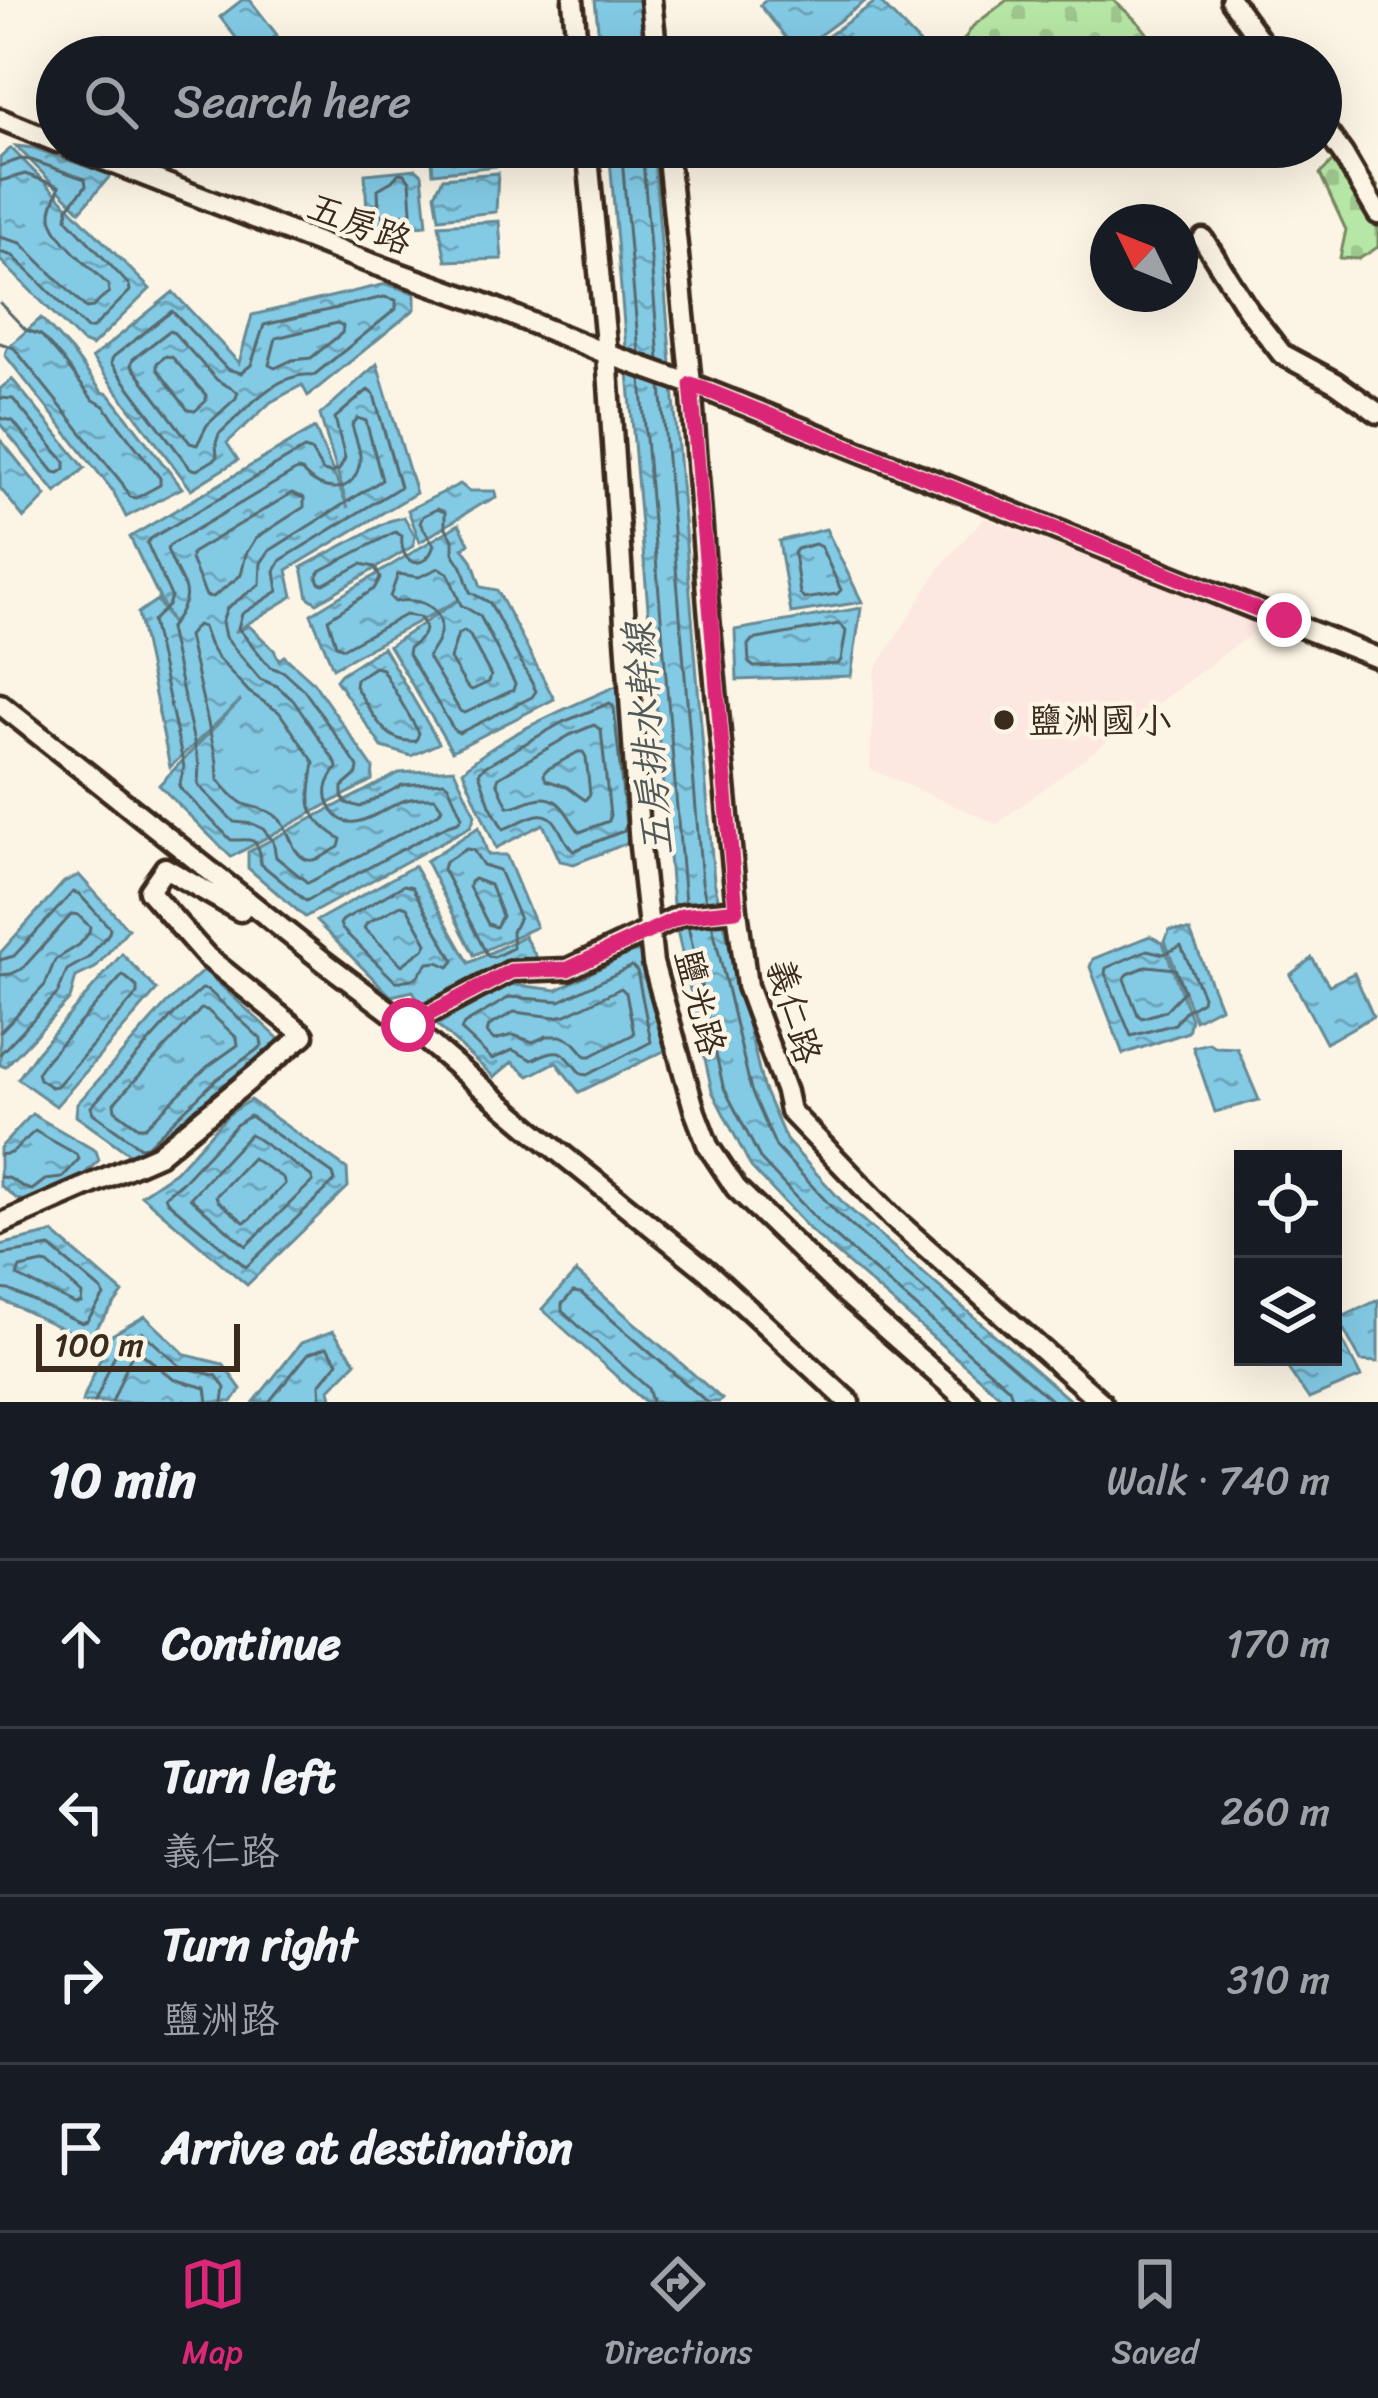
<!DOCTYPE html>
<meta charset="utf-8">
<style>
:root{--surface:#171b24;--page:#20242c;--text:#f1f3f6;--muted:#9ea1a6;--line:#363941;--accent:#db2777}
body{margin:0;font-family:Sriracha,"LXGW WenKai TC",sans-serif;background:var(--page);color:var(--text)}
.controls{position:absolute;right:36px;bottom:36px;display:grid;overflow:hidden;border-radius:0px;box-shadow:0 12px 48px #0002}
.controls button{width:108px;height:108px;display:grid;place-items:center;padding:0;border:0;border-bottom:3px solid var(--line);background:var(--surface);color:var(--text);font:60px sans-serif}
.compass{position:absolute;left:1090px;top:204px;width:108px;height:108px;border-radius:50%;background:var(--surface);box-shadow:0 12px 48px #0002;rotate:313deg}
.scale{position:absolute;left:36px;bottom:30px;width:204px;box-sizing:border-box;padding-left:12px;border:6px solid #3b2a1e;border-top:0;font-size:33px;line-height:42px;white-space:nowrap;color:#3b2a1e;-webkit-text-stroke:9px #fcf5e5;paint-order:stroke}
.stop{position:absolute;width:36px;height:36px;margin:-27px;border:9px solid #db2777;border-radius:50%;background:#fff}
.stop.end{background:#db2777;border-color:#fff;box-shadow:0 3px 12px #0008}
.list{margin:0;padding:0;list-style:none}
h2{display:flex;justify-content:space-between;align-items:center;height:156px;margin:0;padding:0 48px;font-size:51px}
h2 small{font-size:39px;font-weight:400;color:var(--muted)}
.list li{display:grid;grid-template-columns:78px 1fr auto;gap:36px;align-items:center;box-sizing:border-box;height:168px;padding:0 48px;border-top:3px solid var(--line)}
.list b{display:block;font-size:45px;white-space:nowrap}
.list p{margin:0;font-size:39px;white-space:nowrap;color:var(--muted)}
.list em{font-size:39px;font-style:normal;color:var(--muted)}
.icon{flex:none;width:66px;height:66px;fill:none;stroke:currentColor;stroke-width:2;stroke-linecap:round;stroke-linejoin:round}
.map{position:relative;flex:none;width:1378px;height:1402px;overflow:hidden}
.search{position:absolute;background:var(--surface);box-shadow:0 12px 48px #0002;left:36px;right:36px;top:36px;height:132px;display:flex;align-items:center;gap:30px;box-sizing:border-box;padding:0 42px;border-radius:66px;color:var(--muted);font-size:45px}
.sheet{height:828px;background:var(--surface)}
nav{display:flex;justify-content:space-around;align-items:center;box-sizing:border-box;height:168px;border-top:3px solid var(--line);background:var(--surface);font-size:33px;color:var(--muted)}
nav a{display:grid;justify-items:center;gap:6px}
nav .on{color:var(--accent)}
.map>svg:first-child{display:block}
.built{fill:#fde7e1}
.cemetery{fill:url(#cemetery-stones);stroke:#798862;stroke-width:3}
.water{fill:url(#water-ripples);stroke:#668a95;stroke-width:3}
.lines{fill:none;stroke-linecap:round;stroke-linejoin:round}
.shore{stroke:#586a6e;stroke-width:3}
.minor-casing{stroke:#3b2a1e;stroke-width:27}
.minor{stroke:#fcf5e5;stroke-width:18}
.route{stroke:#db2777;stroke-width:15}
.poi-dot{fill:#3b2a1e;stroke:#fcf5e5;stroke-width:4.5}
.labels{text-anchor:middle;stroke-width:9;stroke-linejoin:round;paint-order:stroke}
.street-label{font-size:36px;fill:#3b2a1e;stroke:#fcf5e5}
.poi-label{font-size:36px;fill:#3b2a1e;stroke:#fcf5e5;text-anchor:start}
.water-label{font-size:39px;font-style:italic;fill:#515a5a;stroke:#fcf5e5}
</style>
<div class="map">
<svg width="1378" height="1402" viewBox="0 0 1378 1402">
<defs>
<pattern id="cemetery-stones" width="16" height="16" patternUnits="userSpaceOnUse" patternTransform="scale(3)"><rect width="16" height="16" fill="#b7e7a6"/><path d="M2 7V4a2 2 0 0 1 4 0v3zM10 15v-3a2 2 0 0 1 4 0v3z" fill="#9ec68e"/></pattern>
<pattern id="water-ripples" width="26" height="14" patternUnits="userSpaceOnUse" patternTransform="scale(3)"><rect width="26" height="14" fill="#83cae5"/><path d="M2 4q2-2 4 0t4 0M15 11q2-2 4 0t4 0" fill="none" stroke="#6ca4b9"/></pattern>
</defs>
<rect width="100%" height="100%" fill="#fcf5e5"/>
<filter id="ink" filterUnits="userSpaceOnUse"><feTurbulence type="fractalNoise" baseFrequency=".00833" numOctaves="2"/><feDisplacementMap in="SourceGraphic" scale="24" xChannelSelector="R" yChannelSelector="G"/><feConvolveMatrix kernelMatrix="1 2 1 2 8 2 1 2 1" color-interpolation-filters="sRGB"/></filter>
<g filter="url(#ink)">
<path class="built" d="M984,518L1264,624L997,824L870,769L875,670L943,563Z"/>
<path class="cemetery" d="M1007,0H1113C1130,15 1155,33 1157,57H985L959,47L973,26Z
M1348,146L1378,187V247L1359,259L1340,258L1346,230L1320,174Z"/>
<path class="water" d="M242,0H250L277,35L250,56L220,17Z
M595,0H641L646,57H601Z
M766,0H867L797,52L760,5Z
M878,0L928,52L922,57H805L803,54Z
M16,146L34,148L111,175L80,211Z
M431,147H494L497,166L433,173Z
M609,147H653L714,881L763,1087L786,1140L846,1206L1072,1402H1007L810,1230L751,1167L712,1091L674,916Z
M11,148L150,289L92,346L82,342L0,260V158Z
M416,169L422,174L427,225L368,231L365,174Z
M498,173L496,212L439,218L435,194L443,178Z
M499,221L502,259L446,261L439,225Z
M386,284L415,293V309L308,396L302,385L271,402L227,443L238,460L191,489L92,358L173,292L239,363L252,315Z
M41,318L72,352L102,392L109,394L182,488L126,517L113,491L5,355L7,348Z
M377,364L416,493L287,570L293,596L234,632L249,626L274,650L279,660L284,656L313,682L373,768L372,780L231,857L159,785L241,700L170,767L138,613L157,600L173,626L130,537L315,428L348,508L320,415Z
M12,379L85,468L56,493L0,424V389Z
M0,439L46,496L24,518L0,488Z
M460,484L469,491H495L496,498L479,505L420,542L408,510Z
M404,517L415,536L413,546L317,603L308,597L302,567L389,521Z
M459,524L469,543L463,548L472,560L481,587L497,590L554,699L452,751L389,646L460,599L333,668L311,614Z
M826,529L862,602L791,613L779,541Z
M861,608L851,676L737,680L735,630Z
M383,647L439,743L411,756L382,747L336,680L341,674Z
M623,683L640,838L574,864L560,861L543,824L496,848L463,771C499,735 576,704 623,683Z
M454,769L475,815L471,826L305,917L248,868V852L399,773Z
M479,827L488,855H506L536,927L474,955L426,861Z
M414,866L469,963L524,936L537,958L530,964L508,963L422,1007L413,991L391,996L316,921Z
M79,875L128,929L95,968L76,977L70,999L5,1067L0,1065V953L64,882Z
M1170,930L1190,931L1220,1007L1195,1020L1165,941Z
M1150,936L1163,943L1191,1019L1188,1032L1123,1054L1090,967L1093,959Z
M645,950L666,1050L579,1092L556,1062L529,1076L512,1062L494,1077L437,1025L508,984L557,990L630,953Z
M122,954L157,990L56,1106L18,1079L37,1052Z
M1312,958L1329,985L1354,973L1373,1016L1326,1043L1290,975Z
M204,970L278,1038L275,1053L225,1087L145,1165L76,1116L77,1104L166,1004Z
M1209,1043L1215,1047L1237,1048L1259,1100L1215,1112L1193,1047Z
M250,1100L347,1169L348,1187L247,1285L141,1195L175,1172L228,1115Z
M32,1114L96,1151L99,1160L66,1191H49L36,1204L17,1199L0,1185V1148Z
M53,1233L123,1293L87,1340L0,1299V1245Z
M576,1272L722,1399L719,1402H645L542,1309Z
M1378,1300V1362L1361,1361L1338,1319Z
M145,1316L186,1355L223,1364L241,1389L232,1402H82L110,1336Z
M1333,1322L1361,1377L1309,1399L1280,1357H1333Z
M333,1331L356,1362L330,1389L333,1402H254L301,1343Z"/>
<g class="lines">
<path class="shore" d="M621,147L639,353
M642,147L659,360
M0,166L21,159L31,160L85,179L86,186L68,207L67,219L129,285L130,291L93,328L87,329L13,256L0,252
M399,173L405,174L410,181L412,211L408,214L382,216L379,212L378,189L392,181Z
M0,181L25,174L59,186C58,195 51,203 51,214C50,236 93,269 108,285L109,292L93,307L86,308L21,243L0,237
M384,297L396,300V309L314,375C277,371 245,410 219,434L216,443L217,458L197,470L190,468L111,363L113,357L172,311L227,369L241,373L251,365L264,325Z
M0,303L26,330L41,335L63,360L92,399L104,406L160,478V485L136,498L130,497L122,483L14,348L0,343
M337,323L343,326L342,333L311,358L292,360L275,368L269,365L276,338Z
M169,331L174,333L217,380L238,392L236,398L207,425L197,445L190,443L131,365L133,359Z
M166,356L172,357L206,395V401L195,411L188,410L157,369V363Z
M641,379L685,903
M661,386L702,882L706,901
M368,390L374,395L400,487L281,560L275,571L278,591L242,614L238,628L270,667L284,672L304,690L358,767L357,774L342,787V796L346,803L360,807L402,785L444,782L448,785L462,817L458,822L448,825L306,901L261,864C257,836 256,840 231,840L179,787L184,767L152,621L168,606L171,596L147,543L150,539L304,449L311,451L323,471L331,473L339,470L345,458L335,418Z
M0,398L13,399L65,462V469L59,473L54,472L13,421L0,418
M358,418L366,421L382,480L269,551L261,563L260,584L227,608L222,622L225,637L260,679L277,686L293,700L336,763L337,768C329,779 323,790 329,804C346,844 382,807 406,800C414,797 426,798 435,798L442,808L439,813L308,883L276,857L273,841L263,829L253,824L234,822L198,785L199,765L169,629C199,588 182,591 167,549L170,545L297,470L302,471C318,491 351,498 359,466C363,453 355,438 352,425Z
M292,493L304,498V507L256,538L246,554L241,575L213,597L206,596L191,559L192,553Z
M437,509L445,512V526L453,540V553L462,567L470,592L490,603L536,691L532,697L459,733L454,730L408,654L409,648C421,639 432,631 419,617L405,615L344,648L336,645L328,619L374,589L380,578L375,567L361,564L324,584L319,583L317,577L320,571L395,532L402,536C399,567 426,572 434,545L420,523L423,516Z
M815,544L821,547L841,590L837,594L804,599L800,594L794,553L797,549Z
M439,568L448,573L461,605L480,616L515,684L513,690L465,713L460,711L428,657C431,651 436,646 438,640C450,609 420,596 395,602L390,597L398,574L419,577Z
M839,624L846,631L841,660L838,664L754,667L749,663L748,645L752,640Z
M197,625L203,627L209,644L216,656L249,692L279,712L314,762C309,800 301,815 341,839L339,847C329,852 316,864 305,859C290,850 291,832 280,820C270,809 259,809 246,805C235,801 226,788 218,780L217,762L188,636Z
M464,631L469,634L491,676L489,682L472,690L467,687L450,659L458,634Z
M375,667L382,669L419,733L416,741C384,745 371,710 355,686L356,679Z
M594,725L601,730L610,816L609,821L580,832C567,818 562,793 536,799C525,801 519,807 508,807L497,782L499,777L570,735Z
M578,752H583L586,757L590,794L585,800L567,787L546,780L544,775L546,770Z
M626,825L614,708L610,703L563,722L484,767L479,773L490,805L503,829C521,824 544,802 557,825C563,835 565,843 573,851L623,831L627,826
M466,849L473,850L483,865L499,870L519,917L512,932L513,948L494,957L488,956L483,947L443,869L445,862Z
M474,879L490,885L502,916L496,927L488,924L469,887L470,882Z
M404,885L412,887L454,961L449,967L438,962L428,963L416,978L396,982L342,929L340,924L343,920Z
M401,905L407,907L427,943L425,948L402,965L364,928L367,923Z
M712,924L751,1090L776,1147L839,1215L1053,1402
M688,926L723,1086L761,1160L819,1222L1009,1388L1014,1402
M1181,946L1203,996L1202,1001L1185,1011L1175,1024L1131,1036L1105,973L1106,968L1147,950L1164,954Z
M0,960L14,956L73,892L79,894L110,928L109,933L88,958L67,970L58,993L0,1054
M632,966L637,971L651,1042L587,1075L581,1074C561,1049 561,1046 532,1060L513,1050L492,1059L461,1030L464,1024L510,997L560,1001Z
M1148,966L1175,969L1184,991L1165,1011L1142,1018L1138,1015L1124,979L1128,974Z
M0,975L11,974L22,969L72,914L78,915L90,927L89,933L79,945L55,960L45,985L0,1032
M123,975L137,987V994L57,1086L51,1087L39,1079L37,1073L47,1059Z
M621,988L626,993L634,1034L591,1056H586L574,1042L561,1036H547L533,1042L513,1035L494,1040L487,1033L489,1026L514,1012L555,1017L566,1015Z
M202,989L208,990L261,1039L262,1046L217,1079L147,1146L140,1147L93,1113L91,1107L175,1013Z
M201,1009L207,1010L237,1038L238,1045L207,1067L145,1127H138L115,1110L114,1103Z
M250,1116L333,1174L335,1181L246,1267L167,1201L165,1196L184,1180L236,1125Z
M250,1134L311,1176L313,1181L246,1246L190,1198Z
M0,1155L11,1153L35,1131L76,1154L79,1159L62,1178L45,1180L32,1190C19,1188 13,1176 0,1177
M252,1158L283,1178L285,1184L249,1220L244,1222L218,1201L216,1196Z
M0,1255L50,1247L102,1291L104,1296L87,1321L82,1323L9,1290L0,1289
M43,1263L48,1264L82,1294L81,1303L75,1304L17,1276L20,1268Z
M95,1402L119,1345L142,1332L180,1366L217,1376L225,1388L223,1402
M112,1402L131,1356L139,1351L173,1379L206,1388L208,1402
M269,1402L308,1354L327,1347L338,1362L320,1384L321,1402
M652,1402L648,1388L562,1311V1304L573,1292L581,1293L707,1402"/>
<defs>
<path id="minor" d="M573,0L578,57
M651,0L657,57
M1231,0L1272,57
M0,119L57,142
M1321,124L1343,154L1378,214
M71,147L365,261L483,303L607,354L691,384L1378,658
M587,147L607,354L640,847L653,963L695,1112L708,1146L736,1188L846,1294L969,1402
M667,147L691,384L708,607L737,910L747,986L786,1092L790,1111L893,1218L1101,1402
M1203,239L1248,310L1282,354L1336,383L1378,413
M0,704L323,961L408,1025L533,1131L707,1271L849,1402
M408,1025L511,971L568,969L682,915L737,910
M0,1224L158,1155L304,1035L207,957L149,891L165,868L240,911L248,901"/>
</defs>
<use href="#minor" class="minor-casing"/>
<use href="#minor" class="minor"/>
</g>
</g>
<g class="lines" filter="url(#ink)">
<path class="route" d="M408,1025L511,971L568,969L682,916L736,910L691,384L1284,620"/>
</g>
<circle class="poi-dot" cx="1004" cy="720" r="12"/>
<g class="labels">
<g class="street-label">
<text transform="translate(360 223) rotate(21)" y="13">五房路</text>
<text transform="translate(701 1002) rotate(76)" y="13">鹽光路</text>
<text transform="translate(795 1011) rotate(73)" y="13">義仁路</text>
</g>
<g class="poi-label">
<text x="1028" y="733">鹽洲國小</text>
</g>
<g class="water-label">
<text transform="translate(647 739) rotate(-95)" y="14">五房排水幹線</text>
</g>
</g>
</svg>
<div class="controls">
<button><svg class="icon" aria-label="locate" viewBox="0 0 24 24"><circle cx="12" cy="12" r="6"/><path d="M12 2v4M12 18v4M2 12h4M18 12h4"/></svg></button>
<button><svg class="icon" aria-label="layers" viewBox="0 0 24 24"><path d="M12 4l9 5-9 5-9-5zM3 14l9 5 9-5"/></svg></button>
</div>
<svg class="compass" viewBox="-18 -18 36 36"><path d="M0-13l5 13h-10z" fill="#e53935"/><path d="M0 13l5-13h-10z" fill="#9ea1a6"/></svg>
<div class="scale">100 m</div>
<div class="stop" style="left:408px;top:1025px"></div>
<div class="stop end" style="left:1284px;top:620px"></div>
<div class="search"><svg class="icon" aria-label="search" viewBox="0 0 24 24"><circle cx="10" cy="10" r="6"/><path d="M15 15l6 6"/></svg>Search here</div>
</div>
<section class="sheet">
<h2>10 min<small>Walk · 740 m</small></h2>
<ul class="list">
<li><svg class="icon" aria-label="ahead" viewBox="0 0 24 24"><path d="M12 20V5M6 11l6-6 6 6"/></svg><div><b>Continue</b></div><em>170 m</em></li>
<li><svg class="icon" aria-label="left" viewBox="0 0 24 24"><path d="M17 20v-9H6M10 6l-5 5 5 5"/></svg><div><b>Turn left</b><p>義仁路</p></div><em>260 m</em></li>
<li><svg class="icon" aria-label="right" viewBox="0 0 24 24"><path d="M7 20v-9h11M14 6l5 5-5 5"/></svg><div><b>Turn right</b><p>鹽洲路</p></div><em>310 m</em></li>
<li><svg class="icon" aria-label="arrive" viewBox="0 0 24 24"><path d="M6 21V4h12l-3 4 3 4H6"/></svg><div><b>Arrive at destination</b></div></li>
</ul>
</section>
<nav>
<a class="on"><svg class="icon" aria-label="map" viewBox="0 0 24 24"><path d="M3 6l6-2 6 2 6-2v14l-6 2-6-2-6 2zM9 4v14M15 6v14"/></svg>Map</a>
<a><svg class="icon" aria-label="directions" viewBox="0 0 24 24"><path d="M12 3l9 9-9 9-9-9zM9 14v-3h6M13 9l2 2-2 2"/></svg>Directions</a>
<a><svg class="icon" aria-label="saved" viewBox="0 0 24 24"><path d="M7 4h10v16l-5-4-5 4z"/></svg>Saved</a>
</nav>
